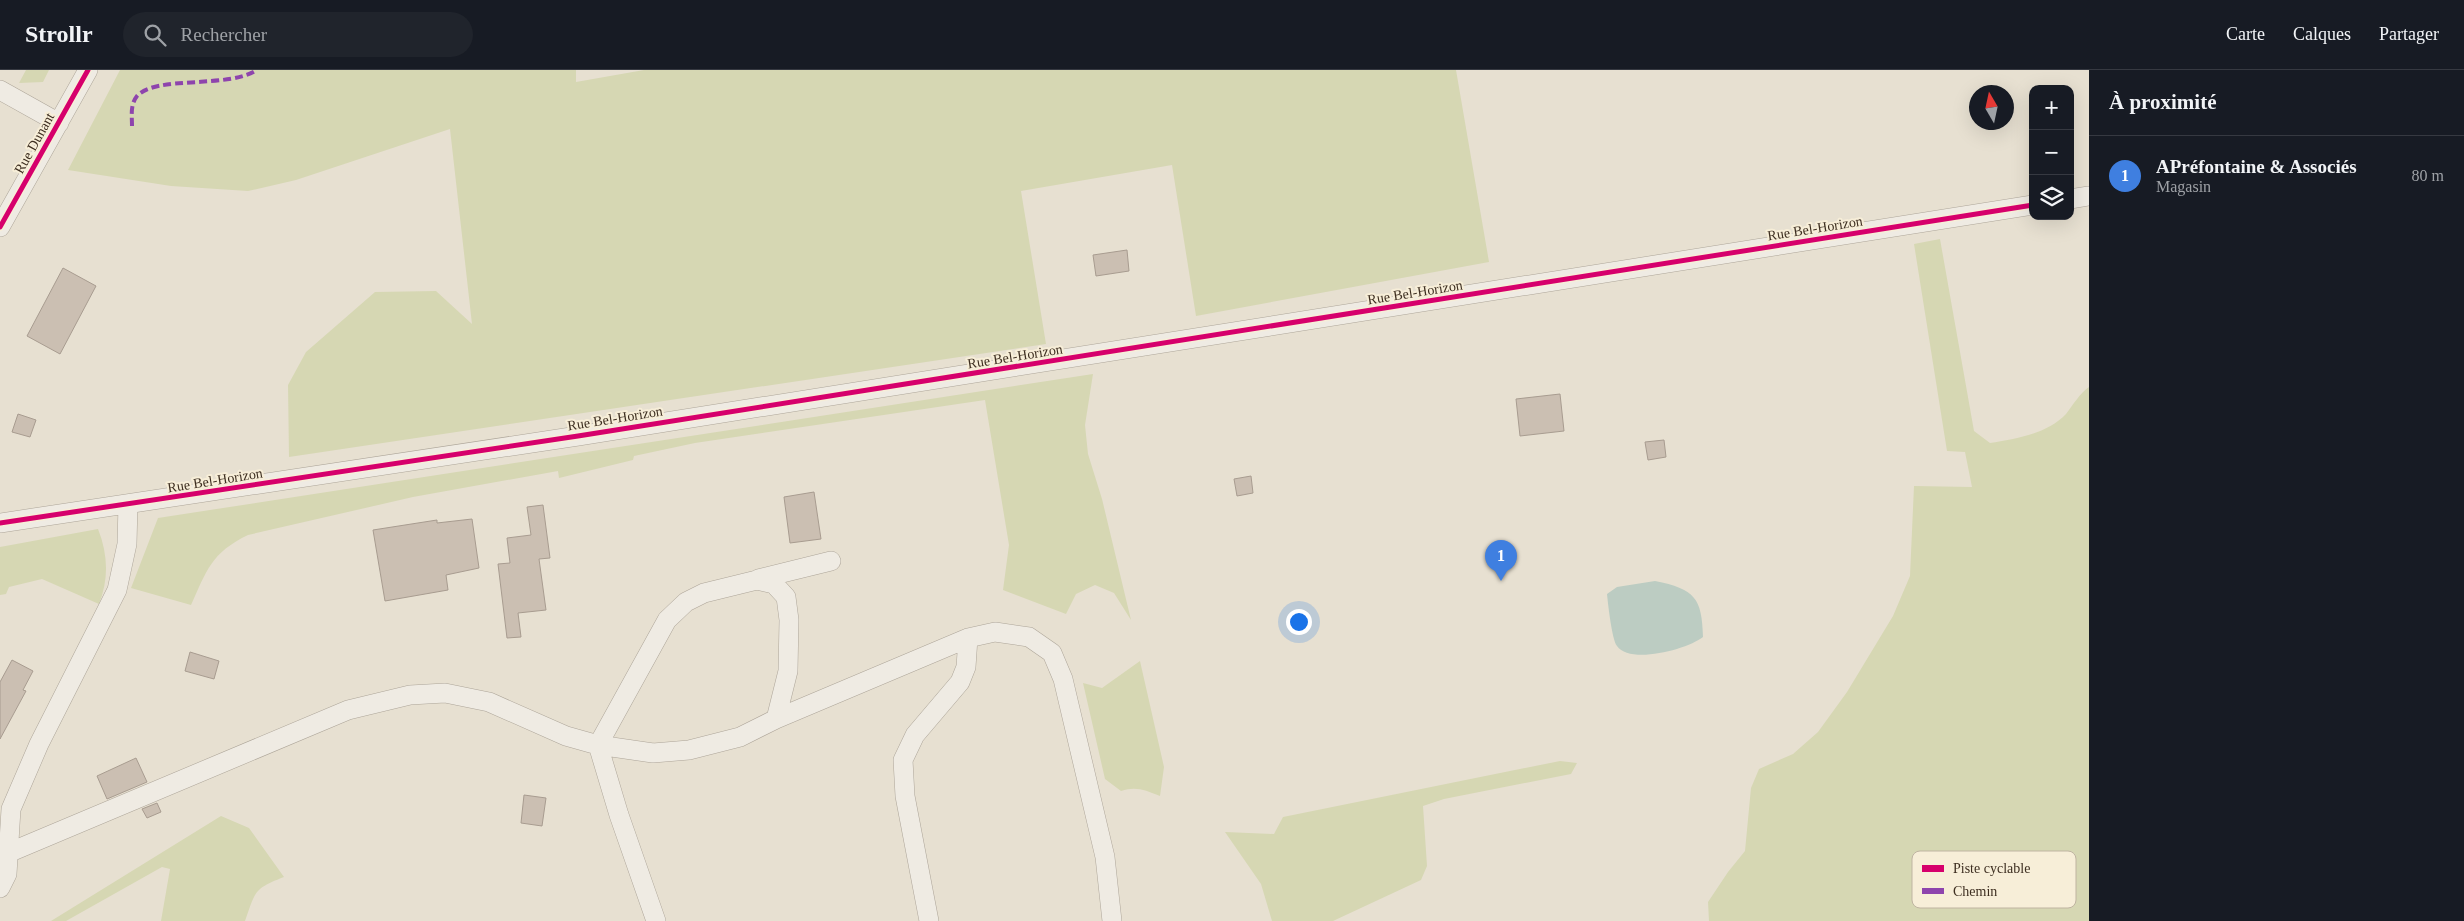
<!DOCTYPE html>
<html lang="fr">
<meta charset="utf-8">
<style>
:root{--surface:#171b24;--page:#20242c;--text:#f1f3f6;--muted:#9ea1a6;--line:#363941;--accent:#1a73e8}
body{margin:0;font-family:Georgia,serif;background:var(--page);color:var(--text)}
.controls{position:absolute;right:15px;top:15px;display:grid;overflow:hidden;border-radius:10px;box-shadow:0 5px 20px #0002}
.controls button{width:45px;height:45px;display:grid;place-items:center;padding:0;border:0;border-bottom:1px solid var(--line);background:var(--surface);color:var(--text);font:25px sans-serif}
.compass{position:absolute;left:1969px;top:15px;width:45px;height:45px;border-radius:50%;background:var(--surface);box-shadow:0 5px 20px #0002;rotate:351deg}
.you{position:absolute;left:1298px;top:551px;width:18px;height:18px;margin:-12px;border:4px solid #fff;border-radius:50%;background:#1a73e8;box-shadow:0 0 0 8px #1a73e833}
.badge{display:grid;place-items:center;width:32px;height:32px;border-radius:50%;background:var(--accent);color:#fff;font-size:16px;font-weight:700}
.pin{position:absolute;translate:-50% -41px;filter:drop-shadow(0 1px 2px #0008)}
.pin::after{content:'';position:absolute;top:26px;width:18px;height:15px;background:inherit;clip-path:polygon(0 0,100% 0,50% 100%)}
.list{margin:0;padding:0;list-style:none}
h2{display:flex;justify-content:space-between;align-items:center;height:65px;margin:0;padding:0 20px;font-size:21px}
h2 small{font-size:16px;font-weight:400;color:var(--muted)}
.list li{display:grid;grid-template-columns:32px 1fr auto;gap:15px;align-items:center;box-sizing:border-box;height:80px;padding:0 20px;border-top:1px solid var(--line)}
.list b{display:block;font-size:19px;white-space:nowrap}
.list p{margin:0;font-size:16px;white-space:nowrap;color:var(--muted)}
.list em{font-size:16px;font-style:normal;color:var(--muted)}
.icon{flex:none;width:28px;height:28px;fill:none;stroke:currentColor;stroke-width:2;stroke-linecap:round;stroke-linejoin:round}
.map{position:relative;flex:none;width:2089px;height:851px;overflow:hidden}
header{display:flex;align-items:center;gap:30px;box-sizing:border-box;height:70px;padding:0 25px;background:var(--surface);border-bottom:1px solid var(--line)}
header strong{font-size:24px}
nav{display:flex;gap:28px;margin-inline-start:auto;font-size:18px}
.search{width:350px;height:45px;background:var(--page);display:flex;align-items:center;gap:12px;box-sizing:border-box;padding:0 18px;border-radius:28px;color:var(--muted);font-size:19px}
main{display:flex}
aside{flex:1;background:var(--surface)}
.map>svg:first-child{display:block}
.green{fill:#d6d7b3}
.water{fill:#bcccc2}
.building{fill:#cbbfb2;stroke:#a89c90}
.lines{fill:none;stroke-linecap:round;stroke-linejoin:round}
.minor-casing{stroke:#ada599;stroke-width:20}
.minor{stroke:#efebe3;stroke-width:19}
.quiet{stroke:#8e44ad;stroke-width:4;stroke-dasharray:8 4;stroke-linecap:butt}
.cycleway-casing{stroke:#f7eed8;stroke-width:8}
.cycleway{stroke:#d6006c;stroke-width:5}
.labels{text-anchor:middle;stroke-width:4;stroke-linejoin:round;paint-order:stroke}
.street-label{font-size:14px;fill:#3d2e20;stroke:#f7eed8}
.key{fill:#f7eed8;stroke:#bfb4a1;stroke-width:1}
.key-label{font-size:14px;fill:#3d2e20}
</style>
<header>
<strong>Strollr</strong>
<div class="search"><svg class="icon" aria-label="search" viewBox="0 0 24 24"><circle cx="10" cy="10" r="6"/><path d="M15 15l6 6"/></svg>Rechercher</div>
<nav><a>Carte</a><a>Calques</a><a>Partager</a></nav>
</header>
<main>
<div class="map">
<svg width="2089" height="851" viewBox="0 0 2089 851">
<rect width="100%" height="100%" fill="#e7e0d1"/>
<path class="green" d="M26,0H49L43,12L19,13Z
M120,0H576V12L644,0H1456L1489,192L1196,246L1172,95L1021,121L1046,274L289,387L288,315L306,282L375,222L436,221L472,254L450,59L296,110L248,121L171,116L68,100Z
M1940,169L1974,361L1990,373C2015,369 2047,364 2066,344C2073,335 2080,323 2089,317V851H1709L1708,832L1728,802L1745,781L1751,718L1759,699L1793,684L1818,662L1847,622L1893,546L1910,506L1914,416L1972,417L1965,382L1947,381L1914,174Z
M1093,304L1085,355L1088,384L1102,429L1131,550L1114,523L1095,515L1076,524L1066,544L1003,520L1009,475L985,330L695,373L634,386L633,390L559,408L558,401L413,427L248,465C211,483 207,500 191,535L131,518L158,448Z
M98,459C108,484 109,509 99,534L42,509L9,517L6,524L0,525V477Z
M1140,591L1164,697L1160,726C1145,720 1136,716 1121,721L1105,709L1083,613L1102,618Z
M1560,691L1577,693L1571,704L1444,729L1423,736L1427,796L1421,810L1333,851H1272L1261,814L1225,762L1274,764L1283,747Z
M221,746L249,758L284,807C253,819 256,821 245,851H161L170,799L162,797L66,851H51Z"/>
<path class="water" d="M1655,511C1695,519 1702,528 1703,567C1688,579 1630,595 1617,576C1612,570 1608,534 1607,524L1617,517Z"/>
<path class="building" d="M1127,180L1129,201L1096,206L1093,185Z
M63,198L96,216L60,284L27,266Z
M1560,324L1564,361L1520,366L1516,329Z
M18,344L36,350L30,367L12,362Z
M1664,370L1666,387L1648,390L1645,372Z
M1251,406L1253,423L1237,426L1234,409Z
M814,422L821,469L790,473L784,427Z
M543,435L550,488L539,489L546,540L518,543L521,567L507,568L498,494L510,493L507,468L531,465L527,437Z
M472,449L479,498L446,505L448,520L385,531L373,460L437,450V453Z
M190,582L219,591L214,609L185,601Z
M12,590L33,601L23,620L26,621L0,669V612Z
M136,688L147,712L107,729L97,706Z
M524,725L546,728L542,756L521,753Z
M157,733L161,742L147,748L142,739Z"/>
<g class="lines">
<defs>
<path id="minor" d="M0,20L59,53
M2070,129L2089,126
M0,157L88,0
M0,453L578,366L2033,135
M758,509L831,491
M8,783L348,640L410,625L445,623L489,632L566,666L598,675L653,683L689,680L740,667L776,649L968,568L995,562L1029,567L1052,583L1063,609L1105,787L1112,851
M0,818L7,804L11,739L39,674L117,520L127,474L128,434
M656,851L619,745L598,675L667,550L686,532L704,523L757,510L774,514L786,527L789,550L788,601L776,649
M929,851L905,726L903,690L915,665L960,612L966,597L968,568"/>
</defs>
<use href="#minor" class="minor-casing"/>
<use href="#minor" class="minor"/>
<path class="quiet" d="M132,56C132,45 130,35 137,26C156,5 228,19 257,0"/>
<defs>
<path id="cycleway" d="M0,157L88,0
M0,453L578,366L2033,135"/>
</defs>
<use href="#cycleway" class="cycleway-casing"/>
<use href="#cycleway" class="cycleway"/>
</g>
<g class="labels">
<g class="street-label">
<text transform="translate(34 73) rotate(-61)" y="5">Rue Dunant</text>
<text transform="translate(1815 158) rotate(-9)" y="5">Rue Bel-Horizon</text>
<text transform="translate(1415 222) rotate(-9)" y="5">Rue Bel-Horizon</text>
<text transform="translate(1015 286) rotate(-9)" y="5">Rue Bel-Horizon</text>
<text transform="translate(615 348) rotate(-9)" y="5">Rue Bel-Horizon</text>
<text transform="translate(215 410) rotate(-9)" y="5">Rue Bel-Horizon</text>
</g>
</g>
<rect x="1912" y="781" width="164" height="57" rx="8" class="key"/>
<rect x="1922" y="795" width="22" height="7" fill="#d6006c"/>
<rect x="1922" y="818" width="22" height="6" fill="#8e44ad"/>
<g class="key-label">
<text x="1953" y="803">Piste cyclable</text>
<text x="1953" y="826">Chemin</text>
</g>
</svg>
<div class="controls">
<button>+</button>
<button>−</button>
<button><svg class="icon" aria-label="layers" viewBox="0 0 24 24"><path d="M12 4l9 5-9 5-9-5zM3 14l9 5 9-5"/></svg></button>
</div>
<svg class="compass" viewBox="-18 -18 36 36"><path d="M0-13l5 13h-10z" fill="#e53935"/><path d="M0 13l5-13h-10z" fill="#9ea1a6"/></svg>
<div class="you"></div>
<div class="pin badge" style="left:1501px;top:511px;background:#3f7fe0">1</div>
</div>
<aside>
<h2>À proximité<small></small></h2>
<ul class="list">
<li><span class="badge" style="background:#3f7fe0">1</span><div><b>APréfontaine &amp; Associés</b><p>Magasin</p></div><em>80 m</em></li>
</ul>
</aside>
</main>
